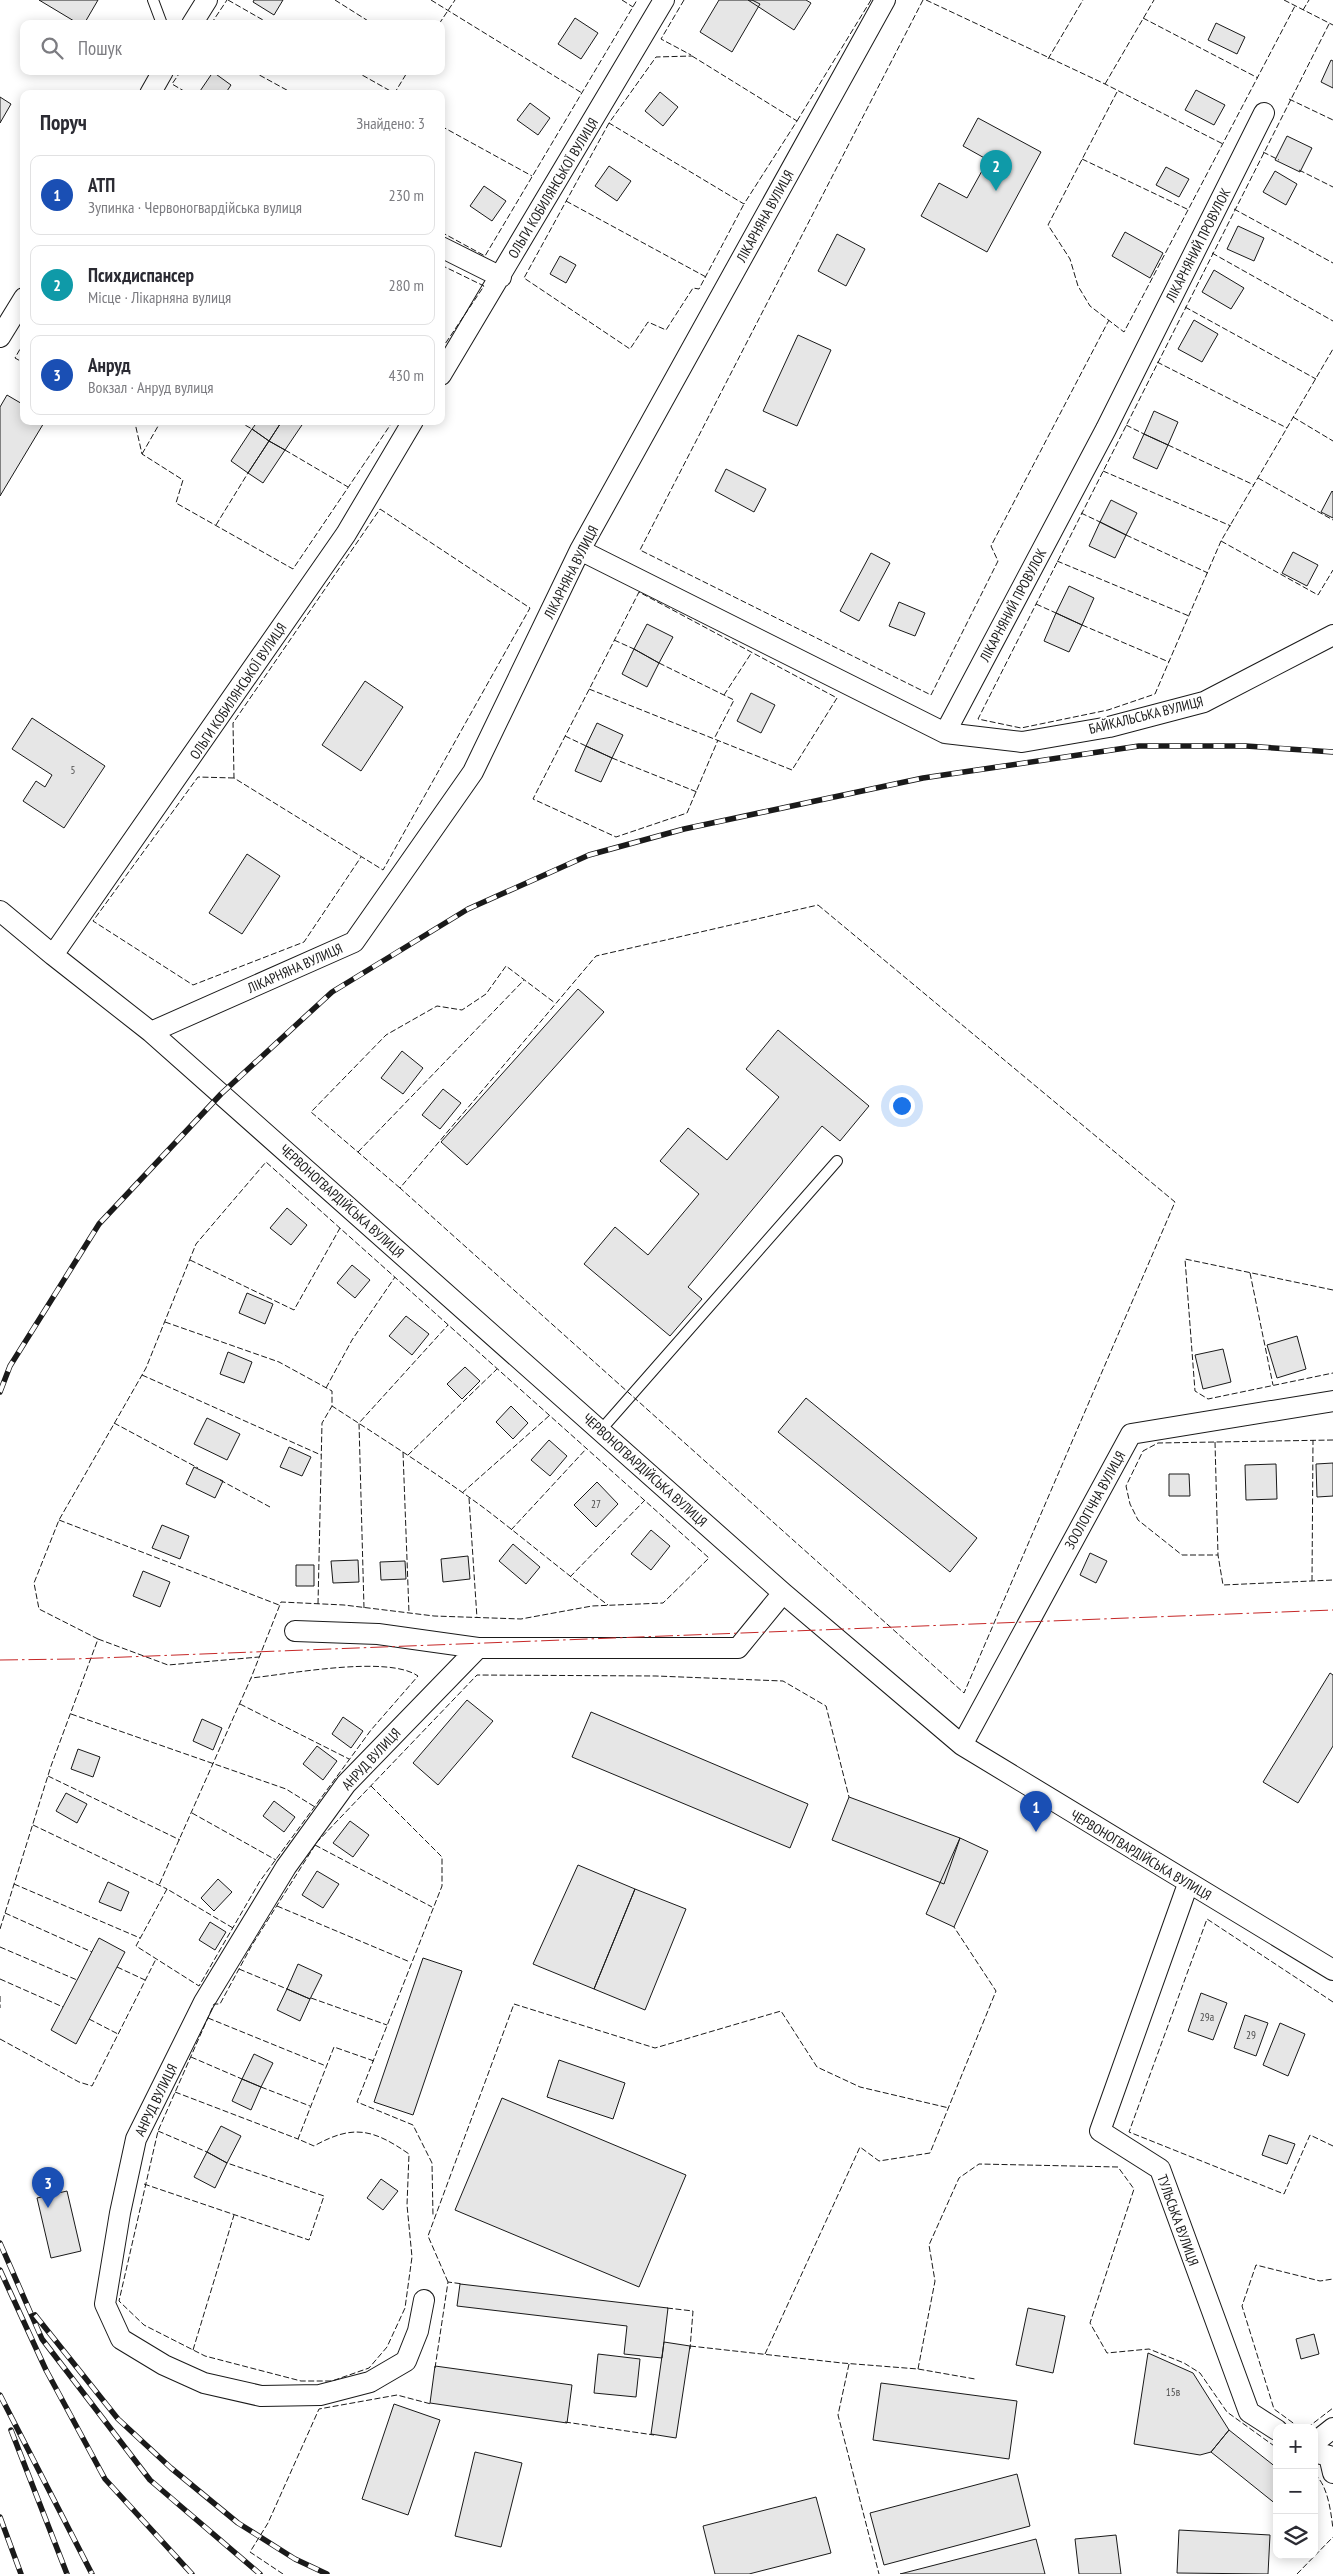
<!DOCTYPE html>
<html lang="uk">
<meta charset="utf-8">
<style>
:root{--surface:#fff;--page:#f7f7f7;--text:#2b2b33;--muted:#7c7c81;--line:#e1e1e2;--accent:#0b8043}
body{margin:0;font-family:"PT Sans Narrow",sans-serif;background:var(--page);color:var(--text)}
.controls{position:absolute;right:15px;bottom:15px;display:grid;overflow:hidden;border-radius:10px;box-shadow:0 2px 12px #0003}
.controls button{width:45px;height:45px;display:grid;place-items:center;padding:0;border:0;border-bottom:1px solid var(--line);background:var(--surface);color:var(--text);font:25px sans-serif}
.you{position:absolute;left:901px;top:1105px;width:18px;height:18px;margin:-12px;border:4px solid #fff;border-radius:50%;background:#1a73e8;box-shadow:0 0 0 8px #1a73e833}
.badge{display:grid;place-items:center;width:32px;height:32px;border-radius:50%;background:var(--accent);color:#fff;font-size:16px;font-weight:700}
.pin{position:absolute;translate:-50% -41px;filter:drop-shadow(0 1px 2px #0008)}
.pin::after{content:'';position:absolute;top:26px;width:18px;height:15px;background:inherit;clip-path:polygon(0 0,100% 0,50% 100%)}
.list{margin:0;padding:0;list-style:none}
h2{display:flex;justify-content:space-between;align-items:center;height:65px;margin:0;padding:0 20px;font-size:21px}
h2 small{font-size:16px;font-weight:400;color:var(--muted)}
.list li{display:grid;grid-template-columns:32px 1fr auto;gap:15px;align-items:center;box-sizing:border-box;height:80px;margin:0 10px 10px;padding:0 10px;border:1px solid var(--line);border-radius:10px}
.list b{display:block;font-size:19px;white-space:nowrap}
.list p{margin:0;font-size:16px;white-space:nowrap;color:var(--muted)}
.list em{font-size:16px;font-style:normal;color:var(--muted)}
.icon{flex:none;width:28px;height:28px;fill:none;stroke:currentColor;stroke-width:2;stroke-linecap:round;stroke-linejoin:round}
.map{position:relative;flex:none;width:1333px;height:2574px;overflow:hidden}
.search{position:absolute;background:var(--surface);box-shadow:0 2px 12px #0003;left:20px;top:20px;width:425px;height:55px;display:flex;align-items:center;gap:12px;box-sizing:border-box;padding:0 18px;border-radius:10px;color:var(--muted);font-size:19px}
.panel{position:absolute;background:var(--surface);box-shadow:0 2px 12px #0003;left:20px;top:90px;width:425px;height:335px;border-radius:10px}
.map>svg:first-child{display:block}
.building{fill:#e6e6e6;stroke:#1a1a1a}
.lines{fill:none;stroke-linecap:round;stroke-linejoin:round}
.lane-casing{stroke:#1a1a1a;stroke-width:12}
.street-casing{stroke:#1a1a1a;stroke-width:22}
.lane{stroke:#fff;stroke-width:10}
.street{stroke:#fff;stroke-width:20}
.rail-casing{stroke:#1a1a1a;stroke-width:5.5}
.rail{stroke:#fff;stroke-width:4;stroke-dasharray:11;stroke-linecap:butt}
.fence{stroke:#1a1a1a;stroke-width:1;stroke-dasharray:6 2.5;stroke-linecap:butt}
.power{stroke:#c62828;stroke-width:1;stroke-dasharray:18 4 2.5 4;stroke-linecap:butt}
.labels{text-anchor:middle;stroke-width:4;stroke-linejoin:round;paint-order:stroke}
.number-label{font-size:11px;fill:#4d4d4d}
.street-label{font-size:14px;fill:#1a1a1a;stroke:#fff}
</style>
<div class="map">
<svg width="1333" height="2574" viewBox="0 0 1333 2574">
<rect width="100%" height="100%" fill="#fff"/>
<path class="building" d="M39,0H98L84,24H79Z
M254,0H283L274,15L253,2Z
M719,0H752L760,4L732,52L700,32Z
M748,0H806L811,3L794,30Z
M575,18L598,33L581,59L558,44Z
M1216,23L1245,37L1237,54L1208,40Z
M1331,60L1333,61V88L1321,82Z
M213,72L231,85L225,94H198Z
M1196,90L1225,105L1214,125L1185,110Z
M660,92L678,107L663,126L645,111Z
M0,97L11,104L0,123Z
M530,103L550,118L538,135L517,120Z
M978,118L1041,152L987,252L921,216L939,183L967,198L988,160L963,146Z
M1287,136L1312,148L1300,172L1275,160Z
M609,166L631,181L617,201L595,186Z
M1166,167L1189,179L1179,197L1156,185Z
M1275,171L1297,184L1286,205L1263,192Z
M484,186L506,201L492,221L470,206Z
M1238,226L1264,238L1254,261L1227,249Z
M1125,232L1163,253L1150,278L1112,256Z
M837,234L865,249L846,286L818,271Z
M560,256L576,265L566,283L550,274Z
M1214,270L1244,288L1231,309L1202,292Z
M1194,320L1218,334L1202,362L1178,349Z
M798,335L831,350L797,426L763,411Z
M7,395L24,405V421H45L0,496V407Z
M1154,411L1178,422L1168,445L1144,434Z
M258,421H282L269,441L252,429Z
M282,421L304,422L285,450L269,441Z
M252,429L269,441L248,473L231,461Z
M1144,434L1168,445L1157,469L1133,458Z
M269,441L285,450L263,483L248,473Z
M726,469L766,489L754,512L715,491Z
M1332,491L1333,492V518L1321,512Z
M1111,500L1137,513L1126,535L1100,522Z
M1100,522L1126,535L1115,558L1089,546Z
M1293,552L1318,565L1307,586L1282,573Z
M871,553L890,563L859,621L840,611Z
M1069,586L1094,598L1082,625L1056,613Z
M899,602L925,613L915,636L889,626Z
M1056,613L1082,625L1069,652L1044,641Z
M647,624L673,637L659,663L634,649Z
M634,649L659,663L647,687L622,674Z
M365,681L403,707L361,771L322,745Z
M751,693L775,705L761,733L737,721Z
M32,718L105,766L64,828L23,801L36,781L45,787L52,775L12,749Z
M597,723L623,735L612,758L586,746Z
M586,746L612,758L601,782L575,771Z
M247,854L280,876L242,934L209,913Z
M578,989L604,1012L467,1165L441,1142Z
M778,1030L869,1106L840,1141L822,1126L688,1287L702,1299L670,1336L584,1264L615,1227L648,1255L699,1194L660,1161L688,1128L727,1160L779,1097L746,1069Z
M402,1051L423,1068L403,1094L381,1078Z
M443,1089L461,1103L440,1129L422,1115Z
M287,1208L307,1225L291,1245L270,1228Z
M352,1265L370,1280L355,1298L337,1283Z
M247,1293L273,1304L265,1324L239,1313Z
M406,1316L429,1334L412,1355L389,1336Z
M1297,1336L1306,1369L1277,1378L1267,1345Z
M1223,1349L1231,1382L1203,1389L1195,1355Z
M228,1352L252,1362L244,1383L220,1374Z
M465,1367L480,1381L462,1399L447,1384Z
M806,1398L977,1538L950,1572L778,1432Z
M511,1406L528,1423L513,1439L496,1422Z
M207,1418L240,1434L227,1460L194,1444Z
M549,1440L567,1456L550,1476L531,1460Z
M289,1447L311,1457L302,1476L280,1467Z
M1333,1463V1496L1317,1497L1316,1464Z
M1276,1464L1277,1499L1246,1500L1245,1465Z
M194,1467L223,1481L215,1498L186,1484Z
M1169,1474H1189L1190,1496H1169Z
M597,1482L618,1504L596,1527L574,1505Z
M162,1525L189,1536L180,1559L152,1548Z
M651,1530L670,1546L651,1570L631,1554Z
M513,1544L540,1567L526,1584L499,1561Z
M1090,1553L1107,1561L1096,1583L1080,1575Z
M468,1556L470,1579L443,1582L441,1559Z
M358,1560L359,1582L333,1583L331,1561Z
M405,1561L406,1579L381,1580L380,1562Z
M296,1565H314V1586H296Z
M143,1571L170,1582L160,1607L133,1596Z
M1330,1673L1333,1675V1746L1298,1803L1263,1782Z
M467,1700L493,1721L438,1785L413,1763Z
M591,1712L808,1804L790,1848L572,1757Z
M343,1717L363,1731L351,1748L332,1734Z
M202,1719L222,1728L213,1750L193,1741Z
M317,1746L337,1761L323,1780L303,1764Z
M78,1749L100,1757L93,1777L71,1769Z
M66,1793L87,1804L77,1823L56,1811Z
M849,1797L960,1838L944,1884L832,1840Z
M274,1801L295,1817L284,1832L263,1816Z
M350,1821L369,1835L353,1857L333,1843Z
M960,1838L988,1851L954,1927L926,1914Z
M578,1865L635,1889L594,1989L533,1964Z
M317,1871L339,1884L323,1908L302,1895Z
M218,1879L232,1892L214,1911L201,1898Z
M108,1882L129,1892L121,1911L99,1902Z
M635,1889L686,1909L645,2010L594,1989Z
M210,1922L226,1932L215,1950L199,1940Z
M99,1938L125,1952L76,2044L51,2030Z
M423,1958L462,1971L413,2115L374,2102Z
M298,1964L322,1975L310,1999L287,1989Z
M287,1989L310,1999L300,2021L277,2010Z
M1201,1993L1227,2003L1213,2040L1188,2031Z
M1245,2015L1268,2023L1256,2056L1234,2048Z
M1280,2023L1305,2034L1288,2076L1263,2065Z
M254,2054L273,2063L261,2087L242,2079Z
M559,2060L625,2083L613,2119L547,2097Z
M242,2079L261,2087L251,2110L232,2101Z
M502,2098L686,2175L639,2287L455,2210Z
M221,2126L241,2136L227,2163L207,2152Z
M1269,2135L1295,2144L1287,2164L1262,2155Z
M207,2152L227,2163L215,2188L194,2177Z
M381,2179L398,2191L383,2210L367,2198Z
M67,2191L81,2251L51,2258L37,2198Z
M460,2284L668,2308L662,2358L624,2354L627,2326L457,2306Z
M1028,2308L1065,2316L1053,2373L1016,2365Z
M1314,2334L1319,2354L1301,2359L1296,2339Z
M664,2342L690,2346L676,2438L651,2434Z
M1148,2353L1193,2373L1229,2430L1211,2452L1200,2455L1134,2444Z
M598,2354L640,2359L636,2397L594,2393Z
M435,2366L572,2385L567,2423L430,2403Z
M881,2383L1017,2401L1009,2459L873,2440Z
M394,2404L440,2420L408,2515L362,2499Z
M1229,2430L1277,2468V2505L1211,2452Z
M475,2452L522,2463L501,2547L455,2536Z
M1017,2474L1030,2526L884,2565L870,2513Z
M816,2497L831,2553L749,2574H715L703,2526Z
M1179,2530L1270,2535L1268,2574L1177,2573Z
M1116,2535L1121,2574H1079L1075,2539Z
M1036,2539L1045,2574H900Z"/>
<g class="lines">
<defs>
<path id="lane" d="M153,0L162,24
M600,1431L837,1161"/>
<path id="street" d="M192,24L207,0
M150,94L163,71
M441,247L501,277
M0,337L24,298
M441,375L664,0
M580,550L945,733L1106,429L1264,113
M945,733L1022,742L1109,727L1204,702L1333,635
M0,911L53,955L151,1032L783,1593L962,1745L1333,1970
M53,955L346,534L413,421
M151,1032L354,942L473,772L580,550L885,0
M295,1631L378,1634L478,1648H738L783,1593
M962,1745L1131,1434L1333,1401
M1188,1884L1100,2131L1160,2169L1249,2412L1277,2430
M424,2300L418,2331L406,2361L370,2382L320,2395L261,2396L204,2383L164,2365L121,2339L105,2304L120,2213L136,2139L204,2002L286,1867L346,1784L478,1648
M1314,2443L1333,2428
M1314,2452L1329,2456L1333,2473"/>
</defs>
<use href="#lane" class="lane-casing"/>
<use href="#street" class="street-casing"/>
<use href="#lane" class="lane"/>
<use href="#street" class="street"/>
<defs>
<path id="rail" d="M0,1392L10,1366L99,1224L221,1094L332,992L468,909L589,855L684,829L923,778L1139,746H1246L1333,752
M0,2243L42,2339L150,2480L260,2574
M0,2270L46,2370L105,2479L192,2574
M35,2315L118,2419L171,2468L238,2523L295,2559L327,2574
M0,2395L92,2574
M11,2430L67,2574
M0,2517L21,2574"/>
</defs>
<use href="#rail" class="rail-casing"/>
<use href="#rail" class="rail"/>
<path class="fence" d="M228,0L270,24
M335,0L373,24
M431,0L582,93
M622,0L633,7
M684,0L661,39L691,55
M923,0L640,550L931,695L998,561L991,546L1109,320
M926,0L1105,84L1223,144
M1284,0L1333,25
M1303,10L1309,0
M1143,18L1258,78
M211,24L227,0
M439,24L455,0
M1329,24L978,719L1021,728L1108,710L1155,694L1221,541L1333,349
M692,56L797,121L744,204L609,123L656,57Z
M1048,59L1083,0
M181,71L172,84L189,94
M252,71L294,94
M355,71L394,93
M1105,84L1154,0
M1117,92L1048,225L1070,259L1078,286L1090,306L1124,332L1295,6
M394,94L408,71
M1289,99L1333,120
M797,121L871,0
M609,123L524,278L630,349L648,322L666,330L693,288L699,289L744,204
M441,126L532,176
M1263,152L1279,160
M1082,159L1189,210
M1299,170L1333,187
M566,201L706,277
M1234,209L1333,263
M441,232L485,256L637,0
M1212,253L1333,321
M441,265L484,286L441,350
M1185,307L1316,379
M24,342L15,358L24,363
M1157,362L1287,428
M1293,417L1333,441
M131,421L135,423L142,454L183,480L176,503L293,569L393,421
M238,421L252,429
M1126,425L1144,434
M1168,445L1254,485
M285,450L348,487
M142,454L161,421
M1103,471L1231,526
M1258,478L1333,520
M380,509L530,608L383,870L234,778L233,723Z
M1081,513L1100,522
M216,525L248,473
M1126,535L1208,573
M1221,541L1318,595L1333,570
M1057,561L1189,616
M1036,604L1056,613
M1082,625L1169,662
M614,640L634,649
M659,663L734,700L714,739
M589,689L792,770L837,698L639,592C604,661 568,730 533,799L616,837L687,813L718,740
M724,695L752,652
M565,736L586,746
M612,758L697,792
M234,778L198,777L93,921L193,985L304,942L361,857
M818,905L1175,1202L964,1693L400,1188L596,956Z
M358,1152L524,980
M400,1188L311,1112L386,1035L437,1006L462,1010L486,994L506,966L555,1003
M190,1260L294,1310L340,1228
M1250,1273L1273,1385
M1333,1290L1185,1259L1195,1391L1208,1399L1333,1373
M165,1322L279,1362L332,1391V1406C383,1439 435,1472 484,1508C526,1540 566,1574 608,1605
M142,1375L321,1455
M326,1388L352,1340L395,1277
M114,1423L198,1468
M1333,1440L1158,1443L1143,1451L1126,1486L1130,1504L1138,1520L1182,1555H1218L1223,1585L1333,1580
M1215,1442L1218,1555
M403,1452L409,1613
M408,1455L497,1369
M220,1480L270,1507
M462,1493L550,1415
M469,1498L477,1618
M59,1520L279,1605
M511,1530L587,1448
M570,1577L645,1500
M1312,1581L1313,1440
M318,1604L322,1423L332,1406
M364,1608L359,1423L448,1325
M98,1639L168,1665L259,1657
M240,1704L349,1759
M71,1714L286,1789L315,1807
M48,1776L180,1840
M371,1786L442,1857V1886L357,2102L413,2125L432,2163L433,2216
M192,1813L276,1860
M33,1825L167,1889
M315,1845L432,1907
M14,1884L140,1938
M277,1906L410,1962
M5,1913L92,1952
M233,1928L167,1889L136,1946L199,1986L260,1881L371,1730L418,1676C388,1655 290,1674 251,1678
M0,1929L51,1766L98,1639L39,1609L34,1583L59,1520L146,1368L196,1244L266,1162L709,1558L663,1603L592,1606L521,1619L434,1616L344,1605L281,1602L251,1678L159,1885
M0,1947L77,1980
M117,1967L145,1980
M239,1969L287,1989
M0,1979L63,2007
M0,1996V2008
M311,1998L387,2025
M1333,2002L1207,1919L1129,2132L1284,2194L1310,2135L1333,2146
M208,2018L326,2066
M89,2019L118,2034
M0,2039L79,2082L92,2086L156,1959
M191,2057L242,2079
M374,2061L334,2047L298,2139L314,2146C353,2124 373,2129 409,2154L407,2205L412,2257L405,2308L387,2347L369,2368L332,2381H301L205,2356L144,2325L119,2301L158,2131L214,2004H220L252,1945L317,1842L477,1675L656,1676L783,1681L826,1706L849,1797
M261,2087L310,2106
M175,2092L298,2139
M158,2131L207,2152
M144,2184L309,2240L324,2196L227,2163
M448,2282L428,2236L514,2004L655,2048L781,2011L817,2067L860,2087L949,2108
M667,2308L693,2311L690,2349
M690,2346L842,2363L918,2369L975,2379
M193,2350L234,2215
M765,2354L860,2147L879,2161L930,2153L996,1991L954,1927
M849,2364L838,2415L879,2574
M435,2368L448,2282L463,2284
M918,2369L935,2281L929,2245L959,2178L979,2164L1118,2167L1134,2189L1090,2323L1107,2353L1149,2349L1184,2363L1200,2373L1227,2412L1277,2448
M565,2422L654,2435
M1300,2428L1274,2409L1242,2306L1256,2265L1320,2281L1333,2279
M1307,2428L1333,2408
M1314,2474C1328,2484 1331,2513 1333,2529
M283,2574L250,2552L268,2523L319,2409L397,2395L431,2404
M1297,2574L1333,2537"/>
<path class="power" d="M0,1660L74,1659L1333,1610"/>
</g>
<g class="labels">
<g class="number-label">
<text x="73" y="774">5</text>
<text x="596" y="1508">27</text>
<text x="1207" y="2021">29а</text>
<text x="1251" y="2039">29</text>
<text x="1173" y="2396">15в</text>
</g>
<g class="street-label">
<text transform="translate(553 188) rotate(-59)" y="5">ОЛЬГИ КОБИЛЯНСЬКОЇ ВУЛИЦЯ</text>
<text transform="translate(765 216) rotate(-61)" y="5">ЛІКАРНЯНА ВУЛИЦЯ</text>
<text transform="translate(1198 245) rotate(-63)" y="5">ЛІКАРНЯНИЙ ПРОВУЛОК</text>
<text transform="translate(571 572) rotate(-63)" y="5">ЛІКАРНЯНА ВУЛИЦЯ</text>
<text transform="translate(1013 605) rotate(-62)" y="5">ЛІКАРНЯНИЙ ПРОВУЛОК</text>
<text transform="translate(238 691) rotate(-56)" y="5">ОЛЬГИ КОБИЛЯНСЬКОЇ ВУЛИЦЯ</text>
<text transform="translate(1146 715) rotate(-14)" y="5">БАЙКАЛЬСЬКА ВУЛИЦЯ</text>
<text transform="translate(295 968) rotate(-24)" y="5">ЛІКАРНЯНА ВУЛИЦЯ</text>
<text transform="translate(342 1201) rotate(42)" y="5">ЧЕРВОНОГВАРДІЙСЬКА ВУЛИЦЯ</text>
<text transform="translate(645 1470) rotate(42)" y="5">ЧЕРВОНОГВАРДІЙСЬКА ВУЛИЦЯ</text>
<text transform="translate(1095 1500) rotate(-61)" y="5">ЗООЛОГІЧНА ВУЛИЦЯ</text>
<text transform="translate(371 1759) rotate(-47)" y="5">АНРУД ВУЛИЦЯ</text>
<text transform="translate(1141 1855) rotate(31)" y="5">ЧЕРВОНОГВАРДІЙСЬКА ВУЛИЦЯ</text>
<text transform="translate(156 2100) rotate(-64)" y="5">АНРУД ВУЛИЦЯ</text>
<text transform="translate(1178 2220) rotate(70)" y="5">ТУЛЬСЬКА ВУЛИЦЯ</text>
</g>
</g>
</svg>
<div class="controls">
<button>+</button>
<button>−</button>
<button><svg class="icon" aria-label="layers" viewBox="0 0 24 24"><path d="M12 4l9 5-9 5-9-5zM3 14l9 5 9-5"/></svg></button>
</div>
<div class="you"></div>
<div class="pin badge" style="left:1036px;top:1832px;background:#1a4fb4">1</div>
<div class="pin badge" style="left:996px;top:191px;background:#0f9aa8">2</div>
<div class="pin badge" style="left:48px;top:2208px;background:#1a4fb4">3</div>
<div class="search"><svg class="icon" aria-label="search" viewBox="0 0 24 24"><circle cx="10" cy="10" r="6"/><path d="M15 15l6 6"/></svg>Пошук</div>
<section class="panel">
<h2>Поруч<small>Знайдено: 3</small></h2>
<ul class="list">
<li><span class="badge" style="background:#1a4fb4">1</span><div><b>АТП</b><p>Зупинка · Червоногвардійська вулиця</p></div><em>230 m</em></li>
<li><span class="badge" style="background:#0f9aa8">2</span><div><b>Психдиспансер</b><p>Місце · Лікарняна вулиця</p></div><em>280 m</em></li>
<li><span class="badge" style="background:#1a4fb4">3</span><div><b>Анруд</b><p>Вокзал · Анруд вулиця</p></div><em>430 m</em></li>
</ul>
</section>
</div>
